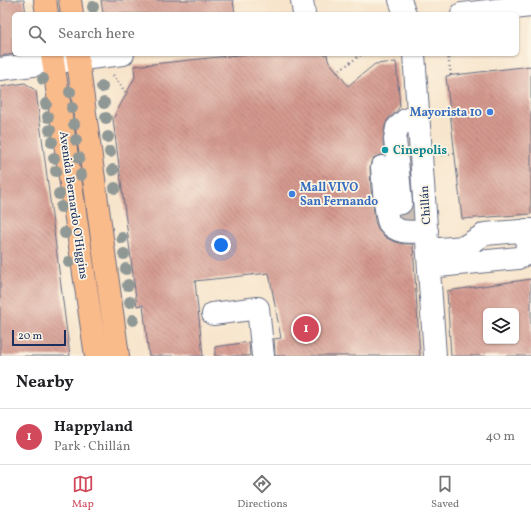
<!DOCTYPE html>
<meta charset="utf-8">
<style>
:root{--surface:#fff;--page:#f6f6f6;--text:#202124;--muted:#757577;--line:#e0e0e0;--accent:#d1495b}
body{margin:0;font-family:Vollkorn,serif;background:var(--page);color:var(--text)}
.controls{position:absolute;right:12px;bottom:12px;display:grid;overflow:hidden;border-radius:6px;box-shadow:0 1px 3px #0004}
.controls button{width:36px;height:36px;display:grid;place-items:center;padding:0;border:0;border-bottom:1px solid var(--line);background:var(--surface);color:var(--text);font:20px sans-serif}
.scale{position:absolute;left:12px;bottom:10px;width:54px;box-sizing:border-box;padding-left:4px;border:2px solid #1b2f5e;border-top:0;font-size:11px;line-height:14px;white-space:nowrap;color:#1b2f5e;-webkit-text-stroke:3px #fcf5e5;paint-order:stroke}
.you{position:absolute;left:221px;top:245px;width:14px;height:14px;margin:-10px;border:3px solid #fff;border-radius:50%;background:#1a73e8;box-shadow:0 0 0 6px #1a73e833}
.badge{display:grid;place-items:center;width:26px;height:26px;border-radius:50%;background:var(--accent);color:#fff;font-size:13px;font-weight:700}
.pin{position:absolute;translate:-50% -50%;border:2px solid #fff;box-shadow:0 1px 4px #0006}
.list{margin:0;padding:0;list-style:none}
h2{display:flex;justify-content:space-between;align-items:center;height:52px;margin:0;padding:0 16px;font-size:17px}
h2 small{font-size:13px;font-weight:400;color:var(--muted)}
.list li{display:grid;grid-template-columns:26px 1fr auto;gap:12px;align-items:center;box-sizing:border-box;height:56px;padding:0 16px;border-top:1px solid var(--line)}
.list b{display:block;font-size:15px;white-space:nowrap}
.list p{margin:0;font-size:13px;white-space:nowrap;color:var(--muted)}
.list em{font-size:13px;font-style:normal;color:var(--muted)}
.icon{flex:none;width:22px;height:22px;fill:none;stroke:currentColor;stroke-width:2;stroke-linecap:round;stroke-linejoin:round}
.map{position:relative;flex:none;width:531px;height:356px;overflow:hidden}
.search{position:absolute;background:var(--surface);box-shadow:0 1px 3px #0004;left:12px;right:12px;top:12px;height:44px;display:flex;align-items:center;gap:10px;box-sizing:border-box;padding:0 14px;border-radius:6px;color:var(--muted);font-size:15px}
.sheet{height:108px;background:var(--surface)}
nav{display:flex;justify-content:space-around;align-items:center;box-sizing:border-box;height:56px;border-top:1px solid var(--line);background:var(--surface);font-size:11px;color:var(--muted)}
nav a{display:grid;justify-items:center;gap:2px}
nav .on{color:var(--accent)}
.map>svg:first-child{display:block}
.building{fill:url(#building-back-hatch);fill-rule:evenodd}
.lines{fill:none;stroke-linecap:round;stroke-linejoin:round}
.minor-tunnel{stroke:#cbc0b5;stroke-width:22;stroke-dasharray:22 11;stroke-linecap:butt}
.minor-casing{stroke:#686e84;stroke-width:24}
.major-casing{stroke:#686e84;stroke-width:24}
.path{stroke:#686e84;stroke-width:2.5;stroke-dasharray:1 3;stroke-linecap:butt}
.minor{stroke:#fff;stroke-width:22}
.major{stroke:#fabb8b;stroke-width:22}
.tree{fill:#909895}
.shop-dot{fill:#3f7fe0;stroke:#fcf5e5;stroke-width:1.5}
.culture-dot{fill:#0f9aa8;stroke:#fcf5e5;stroke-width:1.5}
.labels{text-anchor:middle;stroke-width:3.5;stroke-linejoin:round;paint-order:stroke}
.shop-label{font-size:12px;font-weight:bold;fill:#366cbe;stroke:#fcf5e5;text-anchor:end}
.culture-label{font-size:12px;font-weight:bold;fill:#0d838f;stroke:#fcf5e5;text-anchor:start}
.street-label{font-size:12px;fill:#1b2f5e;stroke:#fcf5e5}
</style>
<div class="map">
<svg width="531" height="356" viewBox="0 0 531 356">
<defs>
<pattern id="building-back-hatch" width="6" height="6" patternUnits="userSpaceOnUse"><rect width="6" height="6" fill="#d4998f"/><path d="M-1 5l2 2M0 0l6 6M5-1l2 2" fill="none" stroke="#ab7d78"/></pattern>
</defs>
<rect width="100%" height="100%" fill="#fcf5e5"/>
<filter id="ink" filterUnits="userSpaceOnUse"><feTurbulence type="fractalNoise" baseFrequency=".025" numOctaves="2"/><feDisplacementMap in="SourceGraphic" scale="8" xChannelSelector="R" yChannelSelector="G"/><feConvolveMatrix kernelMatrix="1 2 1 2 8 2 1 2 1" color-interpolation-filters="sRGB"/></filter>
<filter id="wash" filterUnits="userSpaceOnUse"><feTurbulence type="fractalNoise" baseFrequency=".012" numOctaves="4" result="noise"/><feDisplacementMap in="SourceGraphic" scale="16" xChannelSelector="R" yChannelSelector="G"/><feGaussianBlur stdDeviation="0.9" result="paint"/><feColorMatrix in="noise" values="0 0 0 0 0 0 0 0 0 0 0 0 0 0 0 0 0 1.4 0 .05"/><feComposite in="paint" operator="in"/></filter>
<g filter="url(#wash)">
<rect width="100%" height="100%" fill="#f7e4cb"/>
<g id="blocks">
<path class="building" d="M0,0H24L26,14H14V54L0,56Z
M101,0H233L235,14H103Z
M247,54H327L328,60L348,86L375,64L396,62L400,106L396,112L388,119L385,126L383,140L384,155H381L375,157L371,162L370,168L371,189L375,221L379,231L385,237L393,241L403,244H413L420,356H275L274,339L281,338L269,273L195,281L203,356H149L143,305L137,306L113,119L135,77L134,66Z
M531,66V214L462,219L446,76Z
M25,83L36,91L70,356H0V87Z
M531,279V356H451L447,291ZM486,311H516V341H486Z
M249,342L250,356H215V347Z"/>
</g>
</g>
<g filter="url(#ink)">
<use href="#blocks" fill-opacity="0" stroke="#686e84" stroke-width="1"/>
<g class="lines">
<path class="minor-tunnel" d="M401,203L403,222"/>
<defs>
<path id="minor" d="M302,0L304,14
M400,0L405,14
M462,14L531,6
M414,54L435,356
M0,69L123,54
M382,167C383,178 385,215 389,223C392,227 397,230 402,231C410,233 419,231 427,231
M401,203L395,139L397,128L407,119L419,117
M428,250L464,247L485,234L531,230
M429,267L518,258L524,255L527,250L526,230
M213,314L258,308L263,356"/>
<path id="major" d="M45,0L47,14
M70,0L72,14
M52,54L96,356
M77,54L118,356"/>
</defs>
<use href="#minor" class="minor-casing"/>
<use href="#major" class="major-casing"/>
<path class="path" d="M337,72L362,54
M113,75L126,93
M451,75L448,56L454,55
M441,155L454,153"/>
<use href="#minor" class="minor"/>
<use href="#major" class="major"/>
</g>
<g class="tree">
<circle cx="93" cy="7" r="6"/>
<circle cx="43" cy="79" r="6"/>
<circle cx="102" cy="87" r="6"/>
<circle cx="70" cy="92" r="6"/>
<circle cx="104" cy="103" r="6"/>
<circle cx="46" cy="104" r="6"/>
<circle cx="72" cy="108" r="6"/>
<circle cx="48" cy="117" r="6"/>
<circle cx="106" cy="118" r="6"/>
<circle cx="74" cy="124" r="6"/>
<circle cx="50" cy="130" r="6"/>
<circle cx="108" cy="137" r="6"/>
<circle cx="76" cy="140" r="6"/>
<circle cx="52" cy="142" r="6"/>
<circle cx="110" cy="152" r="6"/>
<circle cx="54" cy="158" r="6"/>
<circle cx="79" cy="158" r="6"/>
<circle cx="113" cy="170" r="6"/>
<circle cx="56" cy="171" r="6"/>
<circle cx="81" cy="175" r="6"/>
<circle cx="115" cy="188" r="6"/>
<circle cx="59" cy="194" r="6"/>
<circle cx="61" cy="207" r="6"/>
<circle cx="65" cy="233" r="6"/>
<circle cx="122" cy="238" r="6"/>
<circle cx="124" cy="254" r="6"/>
<circle cx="69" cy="262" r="6"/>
<circle cx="126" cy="269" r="6"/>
<circle cx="128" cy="285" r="6"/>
<circle cx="130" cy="302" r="6"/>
<circle cx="133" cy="320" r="6"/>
</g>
</g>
<g class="shop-dot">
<circle cx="490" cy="112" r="4"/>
<circle cx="292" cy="194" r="4"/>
</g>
<circle class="culture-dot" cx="385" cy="150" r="4"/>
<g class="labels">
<g class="shop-label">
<text x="482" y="116">Mayorista 10</text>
<text x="300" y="191" text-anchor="start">Mall VIVO<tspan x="300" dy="14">San Fernando</tspan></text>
</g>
<g class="culture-label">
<text x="393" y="154">Cinepolis</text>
</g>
<g class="street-label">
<text transform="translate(74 205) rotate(82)" y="4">Avenida Bernardo O'Higgins</text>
<text transform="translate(425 205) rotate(-94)" y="4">Chillán</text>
</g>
</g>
</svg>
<div class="controls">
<button><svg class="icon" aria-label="layers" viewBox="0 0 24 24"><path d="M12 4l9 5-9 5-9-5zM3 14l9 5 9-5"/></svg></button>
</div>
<div class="scale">20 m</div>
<div class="you"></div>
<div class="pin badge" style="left:306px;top:329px">1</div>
<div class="search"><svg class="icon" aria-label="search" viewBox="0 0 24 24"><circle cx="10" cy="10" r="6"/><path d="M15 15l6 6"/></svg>Search here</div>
</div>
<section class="sheet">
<h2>Nearby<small></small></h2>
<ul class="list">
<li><span class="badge">1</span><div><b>Happyland</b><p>Park · Chillán</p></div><em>40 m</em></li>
</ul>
</section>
<nav>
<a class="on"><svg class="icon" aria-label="map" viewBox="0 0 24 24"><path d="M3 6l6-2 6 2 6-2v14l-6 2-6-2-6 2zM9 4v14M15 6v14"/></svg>Map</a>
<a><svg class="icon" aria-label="directions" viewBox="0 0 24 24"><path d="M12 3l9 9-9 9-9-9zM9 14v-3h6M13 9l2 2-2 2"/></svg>Directions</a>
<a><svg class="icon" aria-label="saved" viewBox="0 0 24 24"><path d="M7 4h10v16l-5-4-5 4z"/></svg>Saved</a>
</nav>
